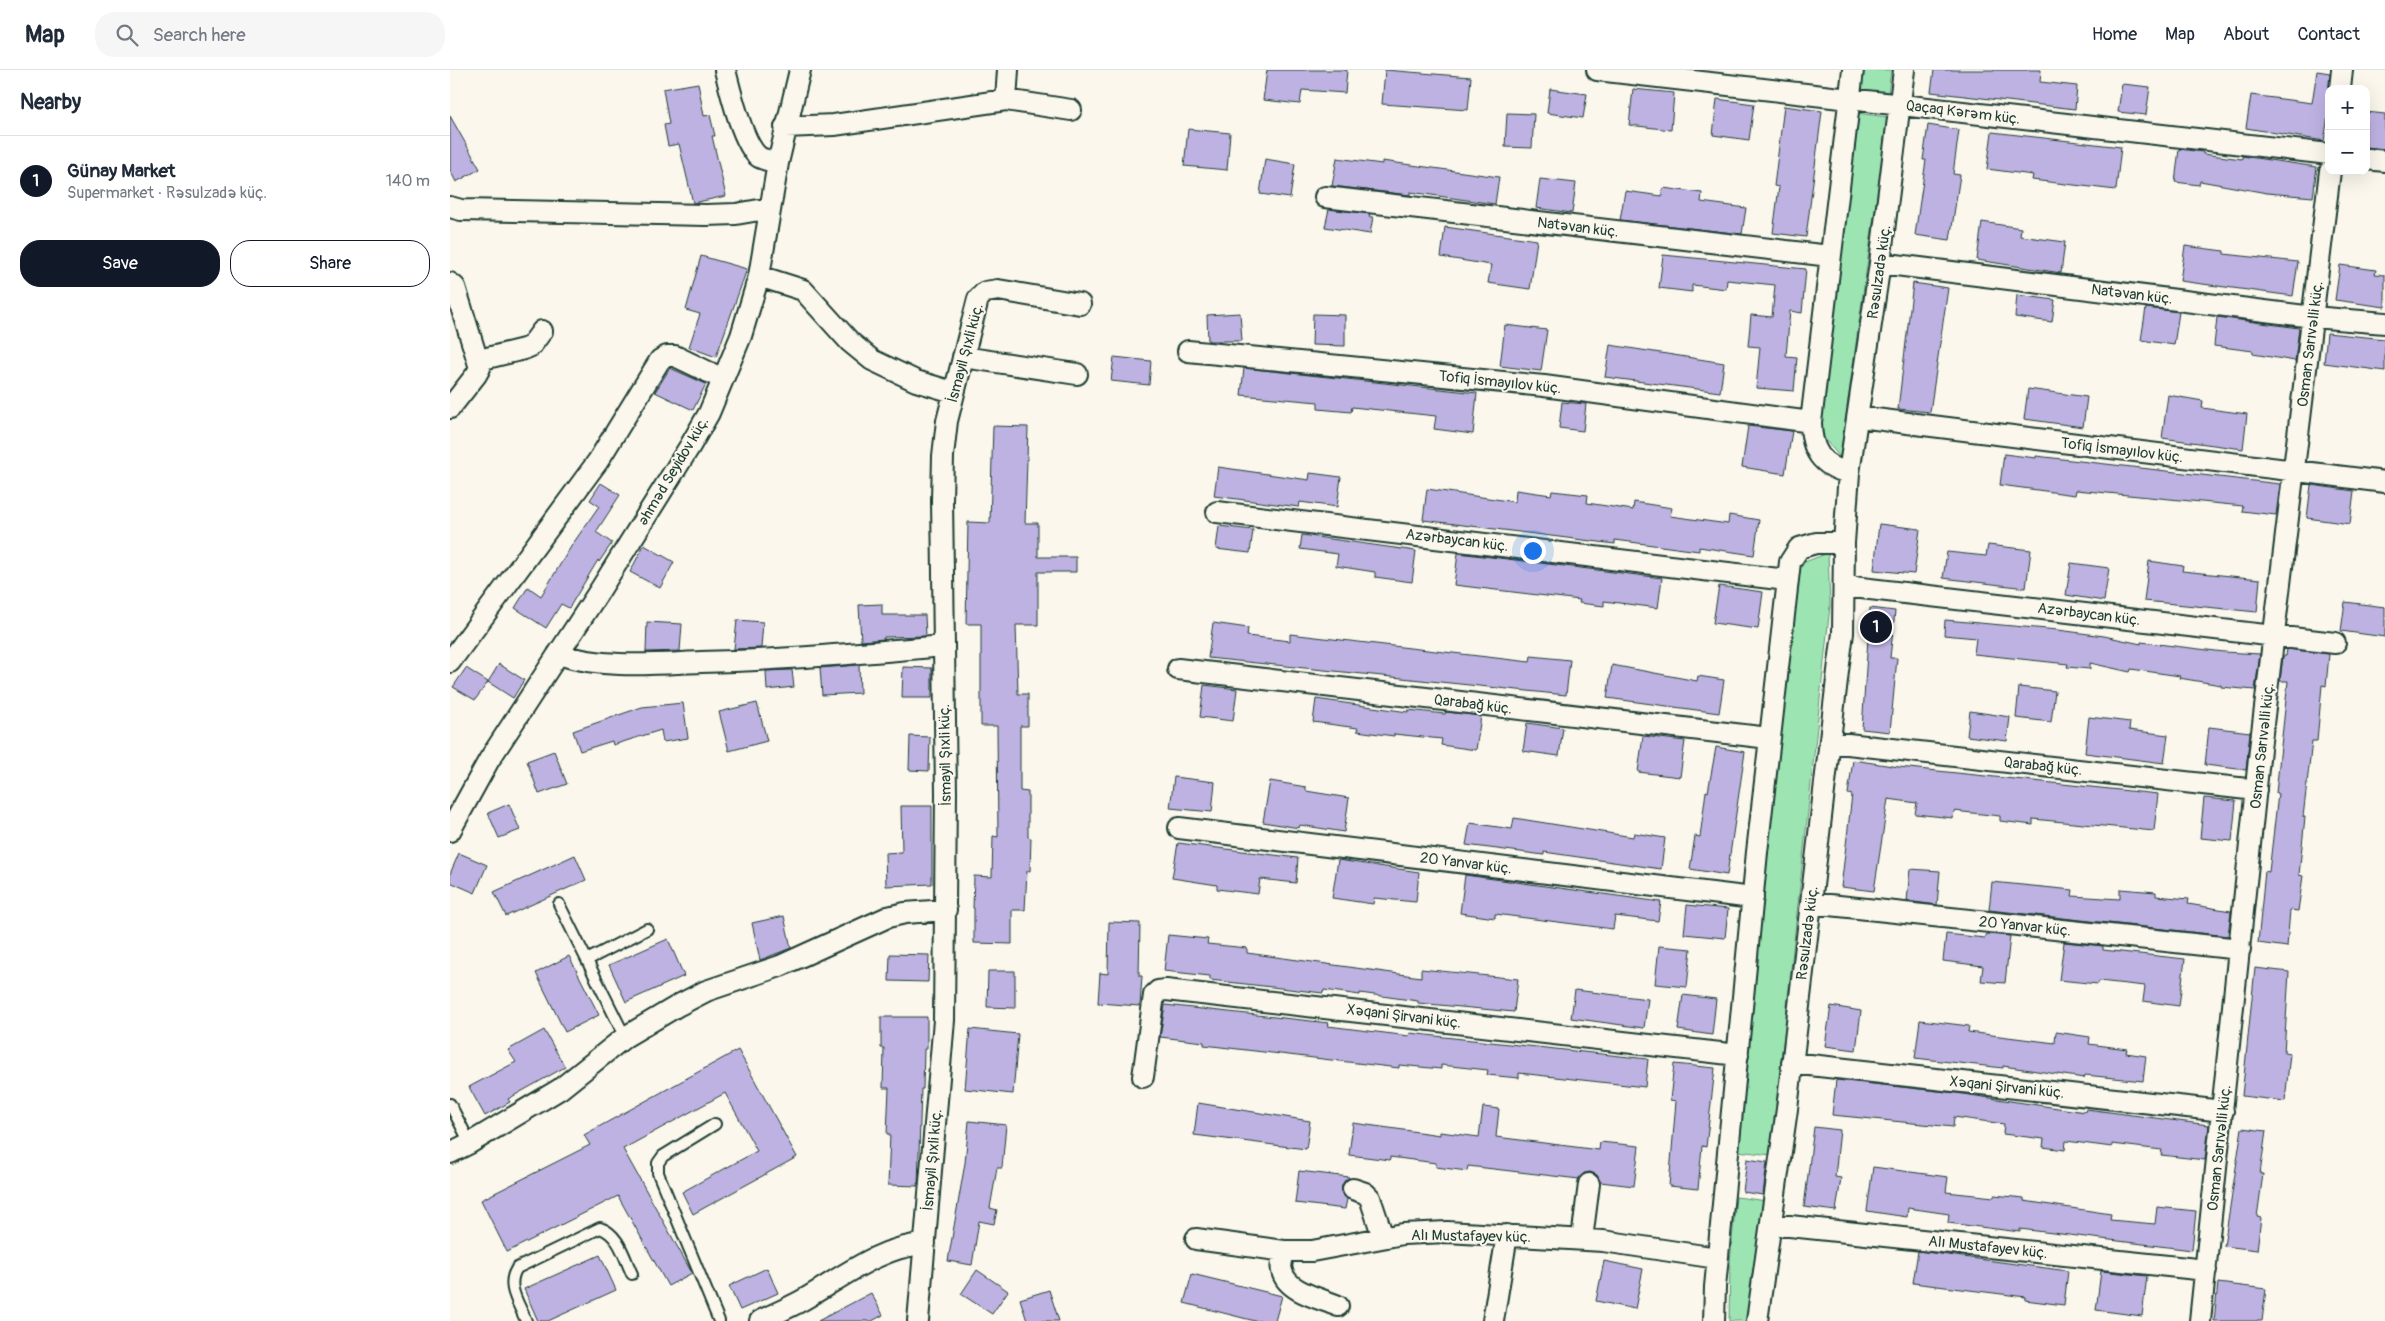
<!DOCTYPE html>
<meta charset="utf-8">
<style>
:root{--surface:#fff;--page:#f6f6f7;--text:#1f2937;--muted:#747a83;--line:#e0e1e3;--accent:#111827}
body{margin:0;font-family:Pangolin,sans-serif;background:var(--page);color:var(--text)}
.controls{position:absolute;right:15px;top:15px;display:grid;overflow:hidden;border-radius:10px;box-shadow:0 5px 20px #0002}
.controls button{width:45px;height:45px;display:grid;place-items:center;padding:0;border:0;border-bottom:1px solid var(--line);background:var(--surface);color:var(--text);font:25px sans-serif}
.you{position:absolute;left:1082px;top:480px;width:18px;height:18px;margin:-12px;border:4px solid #fff;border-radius:50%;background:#1a73e8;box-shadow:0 0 0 8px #1a73e833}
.badge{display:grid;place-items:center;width:32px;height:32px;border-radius:50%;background:var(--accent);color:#fff;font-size:16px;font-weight:700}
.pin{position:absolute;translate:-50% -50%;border:2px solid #fff;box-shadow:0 1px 5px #0006}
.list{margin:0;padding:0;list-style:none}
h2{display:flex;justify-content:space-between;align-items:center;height:65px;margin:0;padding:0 20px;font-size:21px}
h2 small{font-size:16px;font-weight:400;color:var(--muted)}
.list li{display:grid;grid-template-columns:32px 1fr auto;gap:15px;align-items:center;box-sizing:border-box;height:90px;padding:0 20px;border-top:1px solid var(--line)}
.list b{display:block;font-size:19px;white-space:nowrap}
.list p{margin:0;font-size:16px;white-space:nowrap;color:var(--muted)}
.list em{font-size:16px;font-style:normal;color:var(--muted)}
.actions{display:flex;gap:10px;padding:15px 20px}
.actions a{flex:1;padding:11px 0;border:1px solid var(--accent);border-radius:20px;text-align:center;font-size:18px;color:var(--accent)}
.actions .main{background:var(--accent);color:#fff}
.icon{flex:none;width:28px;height:28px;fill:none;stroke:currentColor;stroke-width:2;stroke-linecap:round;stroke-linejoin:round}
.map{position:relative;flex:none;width:1935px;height:1251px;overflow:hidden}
header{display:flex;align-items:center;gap:30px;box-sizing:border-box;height:70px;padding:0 25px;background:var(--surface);border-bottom:1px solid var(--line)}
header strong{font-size:24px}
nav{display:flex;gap:28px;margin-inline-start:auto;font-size:18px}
.search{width:350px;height:45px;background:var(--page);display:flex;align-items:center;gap:12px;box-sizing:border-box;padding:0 18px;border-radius:20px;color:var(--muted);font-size:19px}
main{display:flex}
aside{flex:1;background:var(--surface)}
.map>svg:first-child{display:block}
.green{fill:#9ce5b3;stroke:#5e9174}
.building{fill:#beb2e3;stroke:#1f3d34}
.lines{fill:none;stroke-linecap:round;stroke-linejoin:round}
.service-casing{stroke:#1f3d34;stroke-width:14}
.minor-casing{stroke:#1f3d34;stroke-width:24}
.service{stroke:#fbf7ec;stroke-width:10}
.minor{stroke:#fbf7ec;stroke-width:20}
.labels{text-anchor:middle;stroke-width:4;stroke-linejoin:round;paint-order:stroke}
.street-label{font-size:15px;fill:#1f3d34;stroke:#fbf7ec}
</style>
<header>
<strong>Map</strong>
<div class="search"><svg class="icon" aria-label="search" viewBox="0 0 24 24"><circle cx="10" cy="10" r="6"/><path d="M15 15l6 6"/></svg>Search here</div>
<nav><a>Home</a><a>Map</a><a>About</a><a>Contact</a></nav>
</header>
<main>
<aside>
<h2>Nearby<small></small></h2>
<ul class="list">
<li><span class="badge">1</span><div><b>Günay Market</b><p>Supermarket · Rəsulzadə küç.</p></div><em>140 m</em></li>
</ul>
<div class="actions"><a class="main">Save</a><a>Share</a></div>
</aside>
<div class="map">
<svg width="1935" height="1251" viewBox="0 0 1935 1251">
<rect width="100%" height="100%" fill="#fbf7ec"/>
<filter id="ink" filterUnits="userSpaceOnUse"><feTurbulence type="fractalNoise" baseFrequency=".02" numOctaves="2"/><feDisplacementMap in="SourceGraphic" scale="10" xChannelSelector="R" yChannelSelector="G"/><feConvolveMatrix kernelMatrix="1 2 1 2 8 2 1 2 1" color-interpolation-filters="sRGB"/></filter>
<g filter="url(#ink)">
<path class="green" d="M1410,0H1441L1438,24L1408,21Z
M1406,43L1438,47L1390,387L1372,366L1370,350Z
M1378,483L1380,536L1321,1085L1288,1081L1346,504L1355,492Z
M1286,1127L1317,1131L1296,1251H1279L1280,1193Z"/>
<path class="building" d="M817,0H897L895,23L852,20L850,34L813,30Z
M935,0L1021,7L1018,40L932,34Z
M1484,0H1591L1590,12L1627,16L1625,39L1481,22Z
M1867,1L1880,3L1879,40L1874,71L1796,58L1801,25L1862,33Z
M248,13L254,46L260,45L265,66H262L276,126L243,133L229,74L218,76L214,55L219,54L213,19Z
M1672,14L1700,17L1696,45L1668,42Z
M1100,19L1137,24L1133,48L1097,43Z
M1183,19L1224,23L1221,60L1179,55Z
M1267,29L1304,34L1299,70L1263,65Z
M1334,36L1372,41L1356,167L1323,163L1329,117L1324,116Z
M1916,42L1935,44V79L1916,77Z
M1057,43L1084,44L1082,78L1055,77Z
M0,46L30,99L6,112L0,100Z
M1478,55L1509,60L1503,104L1510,105L1500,170L1465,165L1476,90H1473Z
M738,59L780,63L777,100L734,96Z
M1542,62L1671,77L1666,120L1582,110L1583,105L1537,99Z
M1729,79L1753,82V84L1792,89V86L1867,97L1863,127L1817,123L1750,111L1749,115L1725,112Z
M887,88L932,94V91L1049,107L1045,134L960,122V125L882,116Z
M815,89L845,94L840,128L810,124Z
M1090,109L1126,113L1122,143L1086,138Z
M1213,118L1252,123L1251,132L1296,138L1292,164L1170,150L1175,121L1212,126Z
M879,139L920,144L919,147H923L920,164L875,157Z
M1532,152L1571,158L1570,166L1615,172L1611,203L1527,190Z
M995,157L1087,170L1080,219L1038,213L1041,195L991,187Z
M1735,176L1774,181V184L1848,192L1843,226L1730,211Z
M1213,185L1356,199L1352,243L1340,241L1336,286L1347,287L1344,321L1306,318L1310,277L1298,276L1301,245L1322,247L1325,215L1277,210L1276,219L1242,215V222L1209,218Z
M251,186L297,199L266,287L239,277L250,244L236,240Z
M1890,195L1926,200L1925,204L1935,205V237L1885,230Z
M1463,213L1498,218L1480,342L1448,339Z
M1567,225L1605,230L1602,252L1565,247Z
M1696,238L1729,242L1724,275L1691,270Z
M790,243L792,271H758L757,245Z
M863,244L895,245V276L862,275Z
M1767,247L1849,258L1845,291L1803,284V281L1764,276Z
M1055,255L1097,260L1091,301L1050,296Z
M1877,263L1935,269V301L1874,293Z
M1160,275L1274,293L1270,322L1155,307Z
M664,287L701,291L699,315L661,311Z
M220,298L256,314L243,340L205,322Z
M794,298L1027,323L1023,364L984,359L986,346L902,337L901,342L868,339V332L791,325Z
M1578,319L1637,327L1633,357L1574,349Z
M1718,325L1753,331L1752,338L1797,344L1793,379L1712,368Z
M1112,332L1136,334L1133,361L1109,358Z
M543,356L578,357L575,453H588V487H626V502H588V555H566L568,624H578V656H570V721L578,722V767L581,768L580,801H577L575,840H562V874L524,873V838H523L524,806L542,807L543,766L548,767L547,656H531V554H516L518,452L540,453Z
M1298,356L1342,361L1335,404L1292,397Z
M1554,384L1586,388V386L1830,414L1826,445L1792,441L1793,436L1626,420L1625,425L1550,415Z
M768,397L859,410L860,403L891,407L887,437L850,432L849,437L764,426Z
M151,413L170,425L146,462L162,473L149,492L148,490L119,538L111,534L96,558L65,538L78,517L91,526L122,475L149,436L140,430Z
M1861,415L1904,421L1900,454L1857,448Z
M977,419L1065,432L1066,420L1101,425L1102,421L1138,425L1137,433L1183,440L1184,432L1222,438L1220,446L1278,454L1279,445L1309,450L1304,485L1249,477V481L1165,470V474L973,450Z
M1429,454L1470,459L1464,504L1424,500Z
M769,456L803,460L800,483L766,479Z
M852,465L966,481L962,512L925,507V502L886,496L888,484L850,479Z
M194,475L224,492L210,518L180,502Z
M1538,475L1581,480L1576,518L1493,508L1497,482L1536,486Z
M1008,483L1212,508L1208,538L1154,531V536L1129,533L1130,530L1004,515Z
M1699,491L1733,496L1732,501L1810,509L1807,542L1694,531Z
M1621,493L1659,498L1654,531L1616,525Z
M1269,516L1313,522L1308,559L1263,553Z
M1895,532L1935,537V567L1891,561Z
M432,534V545H475L476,566L434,567V569L411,571L409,535Z
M1420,538L1445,541L1440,588H1447L1440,662L1412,659Z
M287,550L313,552L311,578L284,579Z
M1495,550L1608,560L1654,566L1691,574V572L1774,582L1810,584L1805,620L1771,617V615L1729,608L1730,606L1681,599L1680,602L1640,593V599L1617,597L1618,594L1524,584L1526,568L1494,565Z
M197,552L232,554L230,581L196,582Z
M763,553L798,558L797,566L840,571V564L1080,592L1081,586L1120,590L1116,625L758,588Z
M1837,579L1879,584L1876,616L1872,615L1867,671H1862L1853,747H1855L1849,805L1853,806L1848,841L1840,840L1837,877L1808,873L1815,801L1819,802L1828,724L1826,723L1838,611H1830L1833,586H1836Z
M49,594L74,610L63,628L38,612Z
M409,595L410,623L372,625L370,598Z
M1162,595L1247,611L1248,606L1274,610L1269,643L1157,628Z
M453,597L482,598V628H452Z
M16,598L38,612L25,630L3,617Z
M342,600L344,617L317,620L316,601Z
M754,615L787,619L783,651L750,647Z
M1569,617L1605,621L1601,652L1566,648Z
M866,629L958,642V640L995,644L996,642L1031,646L1026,680L991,675L992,669L944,664V666L907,661L908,658L863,652Z
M233,633L238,668L213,672L211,660L163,675L162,671L130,681L123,661L192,637Z
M307,633L317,671L279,681L269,642Z
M1520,641L1560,647L1557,671L1517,666Z
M1639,647L1680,652L1679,660L1718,665L1714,693L1635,683Z
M1077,653L1113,658L1109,686L1073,681Z
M1759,657L1800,662L1796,700L1755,695Z
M460,666L480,667L479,701L459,700Z
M1193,666L1235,671L1230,707L1188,702Z
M1266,677L1295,682L1277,805L1240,799L1245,766L1250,767L1256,721L1258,722Z
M104,681L117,714L89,724L77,691Z
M1403,690L1449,697L1708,724L1704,761L1583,749V755L1550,751V746L1504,741L1503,748L1465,744L1467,733L1438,729L1424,821L1391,817L1402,725L1398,724Z
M724,707L765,712L762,742L720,738Z
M820,711L856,717V721L899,728L894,762L850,755L849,758L813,752Z
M1754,728L1786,731L1782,771L1750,768Z
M59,734L70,760L49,768L38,743Z
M451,736H482V814L436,816L435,783L452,782Z
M1064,748L1183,767L1184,763L1215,768L1211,799L1094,782V785L1016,775L1020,753L1062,759Z
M728,773L848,788L846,813L810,809L808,824L767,819V815L722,808Z
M9,783L37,795L25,823L0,812V804Z
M125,785L136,810L56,846L44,822Z
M888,790L969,802L966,832L924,828L923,834L882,828Z
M1460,799L1490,801L1487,835L1457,831Z
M1015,805L1211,832L1208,851L1165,846L1163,859L1045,844V848L1010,843Z
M1542,812L1623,820L1622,826L1670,829V819L1706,822V826L1739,829L1738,834L1781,841L1778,866L1539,840Z
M1237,835L1278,839L1275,868L1234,864Z
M334,846L341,878L310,890L302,853Z
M659,852L690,853L689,906H692L690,936L648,933L650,903L658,904Z
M1496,864L1535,868L1537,864L1560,866L1555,913L1531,911L1533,896L1493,891Z
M718,865L758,869L757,874L797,878V883L971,907V899L1068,909L1064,942L968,933V931L910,923V925L874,920L873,923L822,917L760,910V906L714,901Z
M218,869L234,906L176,932L159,895Z
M1614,872L1653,876V880L1735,889L1729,936L1693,931L1695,916L1649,911L1648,914L1609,910Z
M1209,876L1241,879L1237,917L1205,914Z
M440,884L479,885L478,912L439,911Z
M119,886L149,945L115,962L86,903Z
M1805,898L1839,902L1834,983L1840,984L1835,1031L1792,1026Z
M538,901H565V938L537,937Z
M1125,920L1198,929L1194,958L1121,948Z
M1233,925L1266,929L1262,965L1228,960Z
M715,935L879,953L878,956L959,966L960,963L994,967L1198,989L1195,1017L1069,1003V1008L1037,1005L1038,1000L991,995V999L949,995V998L754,975V972L710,967Z
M1381,936L1411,941L1406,980L1375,976Z
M431,947H477V979H474L473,1019H471L468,1116L438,1115L440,1064H437L439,1018H433L434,978H431Z
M1470,950L1519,956L1518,962L1605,973L1606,962L1640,967L1639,974L1677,979L1676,983L1696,986L1693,1011L1635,1005L1634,1008L1553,996V998L1465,988Z
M520,959L568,964L563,1024L515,1019Z
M94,960L115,997L58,1029L60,1032L35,1046L19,1017L66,992L58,980Z
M288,980L347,1087L243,1144L232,1122L307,1081L275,1023L173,1079L242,1203L218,1216L168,1126L57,1182L31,1130L140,1075L134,1065Z
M1224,994L1265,998L1256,1077L1252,1076L1248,1119L1219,1116L1226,1031L1220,1030Z
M1386,1010L1506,1023L1635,1042L1636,1039L1759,1055L1755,1090L1711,1085L1712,1080L1662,1074V1077L1616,1071L1615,1080L1593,1077L1594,1069L1553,1064L1554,1054L1504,1047L1503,1057L1382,1045Z
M748,1033L860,1051L856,1079L744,1065Z
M1033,1037L1049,1039L1046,1067L1149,1080L1150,1072L1189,1076L1184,1116L1150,1112L1147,1105L1140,1102L1134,1103L1129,1109L1018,1096L1017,1101L986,1097V1093L940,1087V1090L899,1085L903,1053L990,1065V1062L1029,1067Z
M519,1051L556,1055L552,1098H547L540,1138L547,1140L544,1154L529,1151L522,1195L498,1191L515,1093Z
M1364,1057L1390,1060L1385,1107L1391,1108L1386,1141L1354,1137Z
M1792,1058L1816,1061L1810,1104H1813L1807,1147L1811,1148L1807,1180L1774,1176Z
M1297,1089L1317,1092L1313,1125L1293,1122Z
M1423,1097L1498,1107L1496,1122L1544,1127V1125L1574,1128V1131L1661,1144L1660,1150L1705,1154L1707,1137L1746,1141L1742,1180L1570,1159V1162L1498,1153L1499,1144L1458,1138L1457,1147L1417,1141Z
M849,1101L899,1107L892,1116V1122L897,1129L895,1139L845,1133Z
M1468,1181L1618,1201L1614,1235L1575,1230L1576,1227L1463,1213Z
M150,1185L166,1220L98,1251H88L74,1219Z
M1154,1191L1193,1199L1185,1239L1146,1231Z
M317,1198L328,1223L290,1240L279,1216Z
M527,1200L558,1221L542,1244L511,1224Z
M1651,1201L1697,1206L1692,1246L1646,1240Z
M742,1204L832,1226L825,1251H805L734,1233Z
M1768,1213L1816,1219L1812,1251H1764Z
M599,1220L609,1251H577L570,1229Z
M421,1223L433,1245L422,1251H368Z"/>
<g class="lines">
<defs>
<path id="service" d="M109,834L175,967
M137,890L197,859
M0,1034L20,1073
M265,1054L213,1086L208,1093V1103L269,1251
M76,1251C69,1233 55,1216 67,1198L150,1158C169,1164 174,1187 182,1204"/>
<path id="minor" d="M275,0C280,20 293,75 309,87C314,90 322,91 328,93
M1147,0L1879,84
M1890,19L1892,0
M556,30L621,40
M335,57L384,55L556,30L558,0
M1916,89L1935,91
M875,127L1380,186
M0,137L11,140L256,145L286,144L320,138
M1430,193L1863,247L1935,253
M309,206L353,220L400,272L422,290L466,311L503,322
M0,213L5,217L30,298L26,305L0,338
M738,281L1094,316L1361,352
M513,287L627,304
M29,290L74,279L81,276L92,261
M1409,347L1935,412
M1399,403C1371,396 1361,380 1361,352L1403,0
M767,442L1337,510
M1394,516L1885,573
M108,584C155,599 203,594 251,592C332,590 413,583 493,576
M0,592L148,391L210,290L217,286H225L273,309
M728,599L1319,668
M1380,672L1806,720
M729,758L1303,828
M0,761L39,690L150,520L240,376L259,343L291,266L309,206L328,93L350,0
M1361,833L1790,879
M1342,993L1773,1041
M693,1007L704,925L708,921L716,920L1288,985
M0,1083L20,1073L110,1019L175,967L229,935L256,921L330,896L438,847L455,843L496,840
M903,1119L915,1123L920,1128L933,1167
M1321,1154L1756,1200
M746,1169L834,1181H862L953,1164L997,1162L1153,1171L1267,1188
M1132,1169L1139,1114
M834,1181C833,1187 830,1195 832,1201C837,1222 870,1228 888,1236
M310,1251C324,1244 338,1238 351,1231C390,1209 430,1176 475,1174
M468,1251L494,950L496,723L492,430L493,386L497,351L528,229L535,222L548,220L630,234
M1043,1251L1057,1165
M1264,1251L1265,1217L1307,782L1340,492L1349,478L1366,473H1394
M1307,1251L1337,1039L1388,601L1393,563L1394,473L1399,403L1430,193L1454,0
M1750,1251L1810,679L1880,101"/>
</defs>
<use href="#service" class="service-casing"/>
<use href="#minor" class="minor-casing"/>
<use href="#service" class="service"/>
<use href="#minor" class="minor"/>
</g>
</g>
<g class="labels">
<g class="street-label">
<text transform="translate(1513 42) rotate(7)" y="5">Qaçaq Kərəm küç.</text>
<text transform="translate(1128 157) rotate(7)" y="5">Natəvan küç.</text>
<text transform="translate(1429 202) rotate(-82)" y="5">Rəsulzadə küç.</text>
<text transform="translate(1682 224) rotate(7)" y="5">Natəvan küç.</text>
<text transform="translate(1860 274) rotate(-83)" y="5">Osman Sarıvəlli küç.</text>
<text transform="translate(515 283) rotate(-75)" y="5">İsmayil Şıxli küç.</text>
<text transform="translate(1050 312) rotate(6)" y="5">Tofiq İsmayılov küç.</text>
<text transform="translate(1672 380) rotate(7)" y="5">Tofiq İsmayılov küç.</text>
<text transform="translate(223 401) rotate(-59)" y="5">Əhməd Seyidov küç.</text>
<text transform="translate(1007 470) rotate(7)" y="5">Azərbaycan küç.</text>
<text transform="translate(1639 544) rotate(7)" y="5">Azərbaycan küç.</text>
<text transform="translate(1023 634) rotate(7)" y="5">Qarabağ küç.</text>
<text transform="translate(1812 676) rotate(-84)" y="5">Osman Sarıvəlli küç.</text>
<text transform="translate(495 685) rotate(-91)" y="5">İsmayil Şıxli küç.</text>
<text transform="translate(1593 696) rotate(6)" y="5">Qarabağ küç.</text>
<text transform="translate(1016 793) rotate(7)" y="5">20 Yanvar küç.</text>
<text transform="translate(1575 856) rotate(6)" y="5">20 Yanvar küç.</text>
<text transform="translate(1357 863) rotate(-83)" y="5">Rəsulzadə küç.</text>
<text transform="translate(954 946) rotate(7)" y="5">Xəqani Şirvani küç.</text>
<text transform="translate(1557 1017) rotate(6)" y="5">Xəqani Şirvani küç.</text>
<text transform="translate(1769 1078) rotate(-84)" y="5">Osman Sarıvəlli küç.</text>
<text transform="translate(482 1090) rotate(-85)" y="5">İsmayil Şıxli küç.</text>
<text transform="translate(1021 1166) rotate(1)" y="5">Alı Mustafayev küç.</text>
<text transform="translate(1538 1177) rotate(6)" y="5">Alı Mustafayev küç.</text>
</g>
</g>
</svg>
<div class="controls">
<button>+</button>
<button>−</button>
</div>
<div class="you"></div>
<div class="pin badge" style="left:1426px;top:557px">1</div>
</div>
</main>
